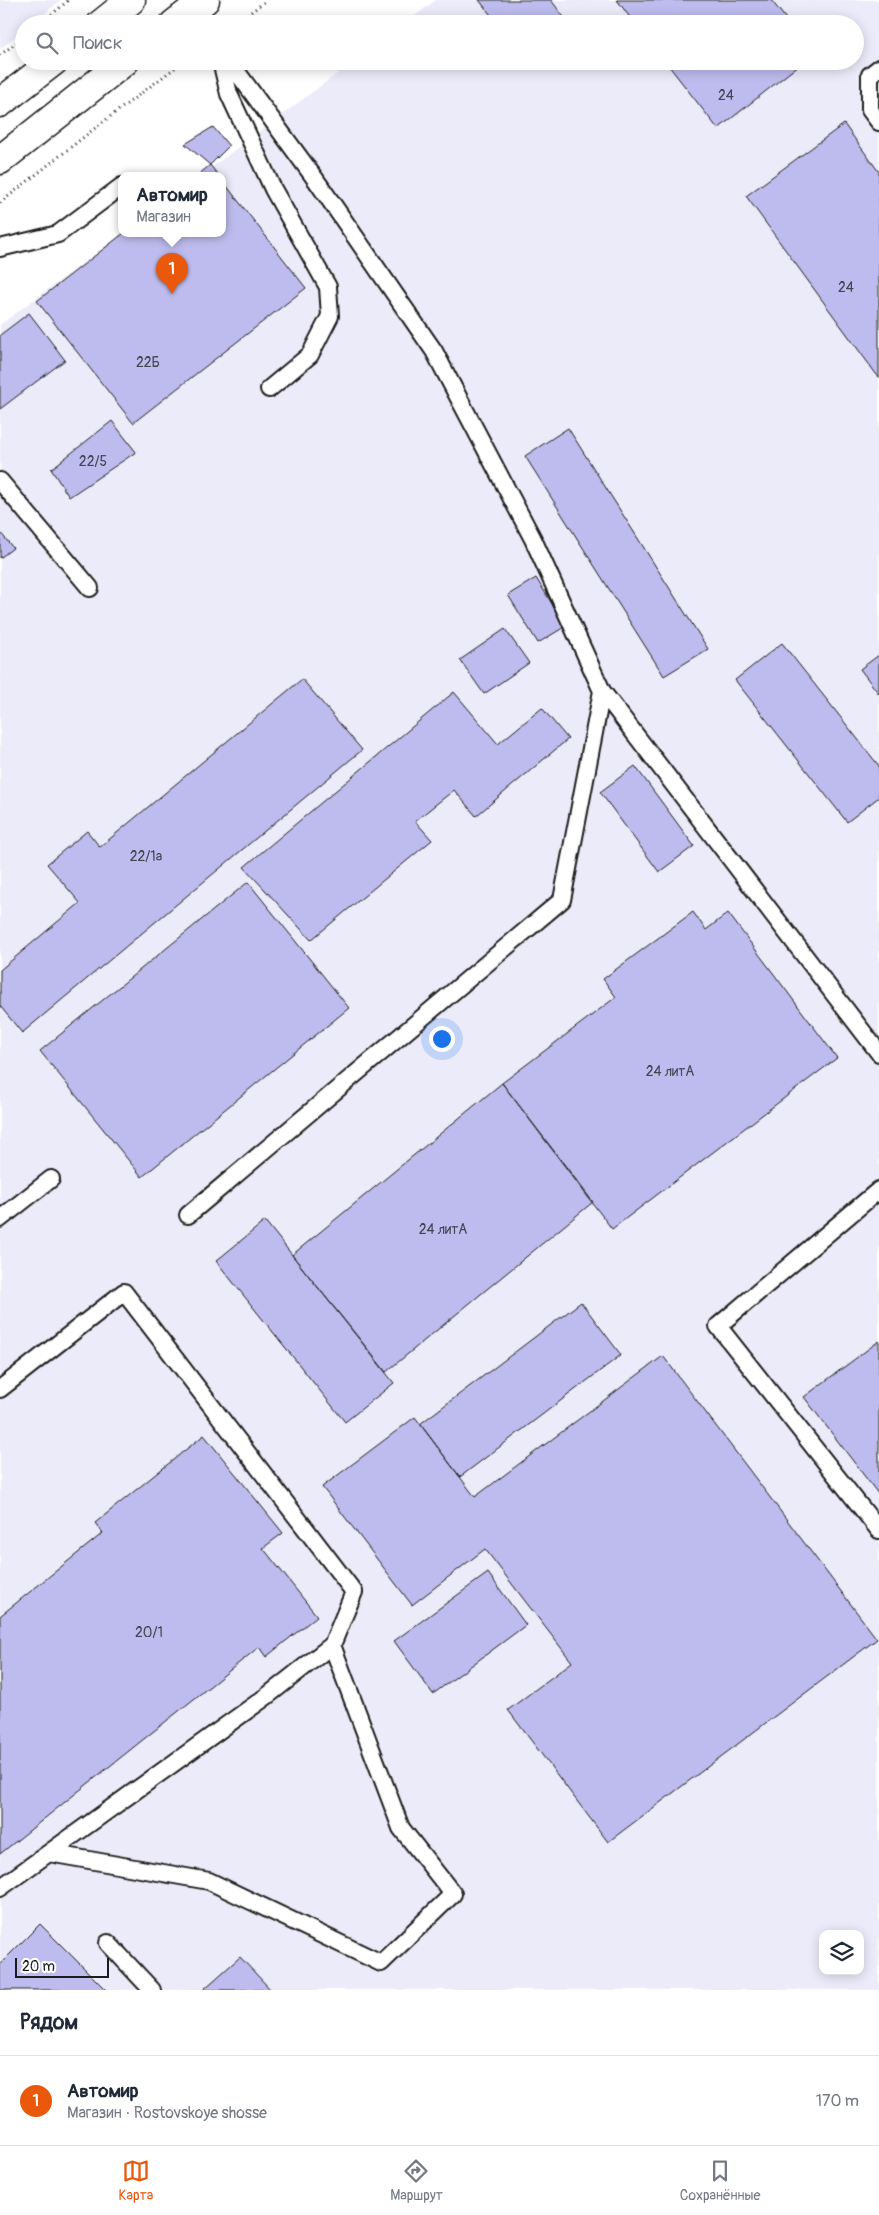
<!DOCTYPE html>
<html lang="ru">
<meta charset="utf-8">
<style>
:root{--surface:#fff;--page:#f2f2f3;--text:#1f2937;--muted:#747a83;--line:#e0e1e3;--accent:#ea580c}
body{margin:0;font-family:Pangolin,sans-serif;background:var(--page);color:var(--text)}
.controls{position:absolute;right:15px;bottom:15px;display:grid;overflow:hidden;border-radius:10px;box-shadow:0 2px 12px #0003}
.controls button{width:45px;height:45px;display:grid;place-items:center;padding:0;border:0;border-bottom:1px solid var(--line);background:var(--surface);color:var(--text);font:25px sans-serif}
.scale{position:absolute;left:15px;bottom:12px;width:94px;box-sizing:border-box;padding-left:5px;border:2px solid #1c1c1c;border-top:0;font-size:14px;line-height:18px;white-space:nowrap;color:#1c1c1c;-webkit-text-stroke:4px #fff;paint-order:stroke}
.you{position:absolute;left:441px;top:1038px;width:18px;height:18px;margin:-12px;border:4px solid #fff;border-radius:50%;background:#1a73e8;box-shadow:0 0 0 8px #1a73e833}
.badge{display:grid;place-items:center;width:32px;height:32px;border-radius:50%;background:var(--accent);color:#fff;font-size:16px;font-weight:700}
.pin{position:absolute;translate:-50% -41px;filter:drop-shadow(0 1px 2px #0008)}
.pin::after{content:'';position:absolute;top:26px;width:18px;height:15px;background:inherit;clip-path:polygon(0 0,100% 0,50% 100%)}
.popup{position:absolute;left:118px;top:172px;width:108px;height:65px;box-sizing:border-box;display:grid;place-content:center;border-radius:10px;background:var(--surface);filter:drop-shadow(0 1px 4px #0005);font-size:16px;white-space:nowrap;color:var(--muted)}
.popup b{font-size:19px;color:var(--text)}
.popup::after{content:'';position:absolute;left:50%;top:100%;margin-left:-10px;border:10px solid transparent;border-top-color:var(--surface)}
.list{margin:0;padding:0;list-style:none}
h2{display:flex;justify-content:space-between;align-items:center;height:65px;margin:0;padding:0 20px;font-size:21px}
h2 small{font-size:16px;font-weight:400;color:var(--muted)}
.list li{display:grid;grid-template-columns:32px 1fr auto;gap:15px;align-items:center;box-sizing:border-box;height:90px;padding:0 20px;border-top:1px solid var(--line)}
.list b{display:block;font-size:19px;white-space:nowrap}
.list p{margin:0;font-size:16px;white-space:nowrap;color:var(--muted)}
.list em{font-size:16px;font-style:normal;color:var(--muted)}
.icon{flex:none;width:28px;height:28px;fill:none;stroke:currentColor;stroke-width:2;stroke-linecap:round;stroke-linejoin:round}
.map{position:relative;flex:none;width:879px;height:1990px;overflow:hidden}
.search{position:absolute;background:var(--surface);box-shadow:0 2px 12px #0003;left:15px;right:15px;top:15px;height:55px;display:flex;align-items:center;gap:12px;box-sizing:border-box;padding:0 18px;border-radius:28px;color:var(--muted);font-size:19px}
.sheet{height:155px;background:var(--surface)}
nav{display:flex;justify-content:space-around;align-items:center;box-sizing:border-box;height:70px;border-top:1px solid var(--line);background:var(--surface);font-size:14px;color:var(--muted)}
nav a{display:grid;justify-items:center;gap:2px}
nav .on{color:var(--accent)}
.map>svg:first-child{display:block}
.built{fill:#ecebfa;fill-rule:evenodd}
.building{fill:#bebcee;stroke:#1c1c1c}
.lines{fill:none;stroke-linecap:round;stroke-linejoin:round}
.service-casing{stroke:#1c1c1c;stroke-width:20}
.primary-casing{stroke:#1c1c1c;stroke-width:31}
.path{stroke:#1c1c1c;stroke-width:3;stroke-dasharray:1 4;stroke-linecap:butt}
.service{stroke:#fff;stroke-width:16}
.primary{stroke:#fff;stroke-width:28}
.labels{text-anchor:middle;stroke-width:4;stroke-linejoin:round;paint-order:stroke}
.number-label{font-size:14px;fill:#444450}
</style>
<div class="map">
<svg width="879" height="1990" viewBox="0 0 879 1990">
<rect width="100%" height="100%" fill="#fff"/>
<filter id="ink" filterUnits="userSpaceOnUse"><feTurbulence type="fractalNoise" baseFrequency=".02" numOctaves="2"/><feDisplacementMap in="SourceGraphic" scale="10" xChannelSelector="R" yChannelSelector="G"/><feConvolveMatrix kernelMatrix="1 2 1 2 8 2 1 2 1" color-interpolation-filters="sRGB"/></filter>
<g filter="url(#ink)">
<path class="built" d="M0,0H61L32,24H24V30L0,49Z
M436,0H879V1990H0V325L123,233H222V175H201L354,61H855V24H404ZM823,1934H860V1971H823Z"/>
<path class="building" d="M479,0H551L569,24H498Z
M617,0H771L790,24H635Z
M665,61H804L718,129Z
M844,124L879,172V378L746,196Z
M213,127L229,146L210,165L185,144Z
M210,165L218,175H198Z
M222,180L306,288L133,423L37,301L124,233H222Z
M29,313L65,360L0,409V335Z
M112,421L136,452L69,497L51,469Z
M568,428L708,649L664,676L525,456Z
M0,532L13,548L0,558Z
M536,578L566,626L538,643L508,595Z
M505,629L529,663L484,694L460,660Z
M782,643L879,766V797L847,822L735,680Z
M879,655V694L860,669Z
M302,679L362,750L22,1033L0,1006V970L80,903L47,864L87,831L100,847Z
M454,692L498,744L542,708L568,739L476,816L454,790L415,821L432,840L311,940L244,867Z
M635,766L694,846L659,872L600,792Z
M248,882L349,1008L142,1177L40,1051Z
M693,912L706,930L728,913L837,1058L612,1229L502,1083L616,997L603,979Z
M502,1083L593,1202L386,1372L292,1255Z
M265,1221L394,1383L345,1422L216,1261Z
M581,1302L621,1355L460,1477L420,1424Z
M879,1341V1495L804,1397Z
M663,1356L877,1639L608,1842L508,1710L572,1662L485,1549L412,1605L322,1487L415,1417L475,1497Z
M204,1435L283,1533L263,1548L317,1616L266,1657L259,1647L0,1854V1616L103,1533L95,1523Z
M488,1573L526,1625L433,1694L394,1641Z
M40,1924L106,1990H0V1964Z
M240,1957L271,1990H203Z"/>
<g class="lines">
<defs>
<path id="service" d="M221,61L229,94L273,189L328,287L330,316L310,355L269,389
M229,61L316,180L434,351L533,539L602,691L879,1053
M879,68L870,75V110L879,122
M0,248L58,234L122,186
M0,481L90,588
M879,1190L718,1326L879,1530
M188,1215L562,900L602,691
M0,1219L51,1179
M0,1389L124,1292L354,1592L332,1645L401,1828L453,1894L381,1963L209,1881L49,1853
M0,1888L267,1696L332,1645
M108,1943L152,1990"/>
<path id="primary" d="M101,24L131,0
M174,24L205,0
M0,103L54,61
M0,160L125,61"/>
</defs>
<use href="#service" class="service-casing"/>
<use href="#primary" class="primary-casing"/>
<path class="path" d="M40,24L69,0
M235,24L267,0
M0,55L24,37
M0,203L99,125L184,61"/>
<use href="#service" class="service"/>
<use href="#primary" class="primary"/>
</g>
</g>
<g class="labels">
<g class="number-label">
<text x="726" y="100">24</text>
<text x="846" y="292">24</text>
<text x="148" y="367">22Б</text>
<text x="93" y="466">22/5</text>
<text x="146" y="861">22/1а</text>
<text x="670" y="1076">24 литА</text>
<text x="443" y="1234">24 литА</text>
<text x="149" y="1637">20/1</text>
</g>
</g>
</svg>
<div class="controls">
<button><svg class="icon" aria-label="layers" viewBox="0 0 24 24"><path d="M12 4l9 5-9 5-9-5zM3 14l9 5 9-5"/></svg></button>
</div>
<div class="scale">20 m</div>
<div class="you"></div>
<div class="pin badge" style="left:172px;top:294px">1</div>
<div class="popup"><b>Автомир</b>Магазин</div>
<div class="search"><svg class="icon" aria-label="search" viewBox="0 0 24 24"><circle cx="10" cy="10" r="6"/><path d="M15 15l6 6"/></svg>Поиск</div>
</div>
<section class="sheet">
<h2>Рядом<small></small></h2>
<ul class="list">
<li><span class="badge">1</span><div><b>Автомир</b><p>Магазин · Rostovskoye shosse</p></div><em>170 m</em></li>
</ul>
</section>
<nav>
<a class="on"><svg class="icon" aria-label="map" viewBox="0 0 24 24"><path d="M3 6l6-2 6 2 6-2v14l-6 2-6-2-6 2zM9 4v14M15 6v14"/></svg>Карта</a>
<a><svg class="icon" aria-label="directions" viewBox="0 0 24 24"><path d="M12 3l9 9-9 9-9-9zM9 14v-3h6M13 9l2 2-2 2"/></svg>Маршрут</a>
<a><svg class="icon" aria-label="saved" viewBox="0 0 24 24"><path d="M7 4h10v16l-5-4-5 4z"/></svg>Сохранённые</a>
</nav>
